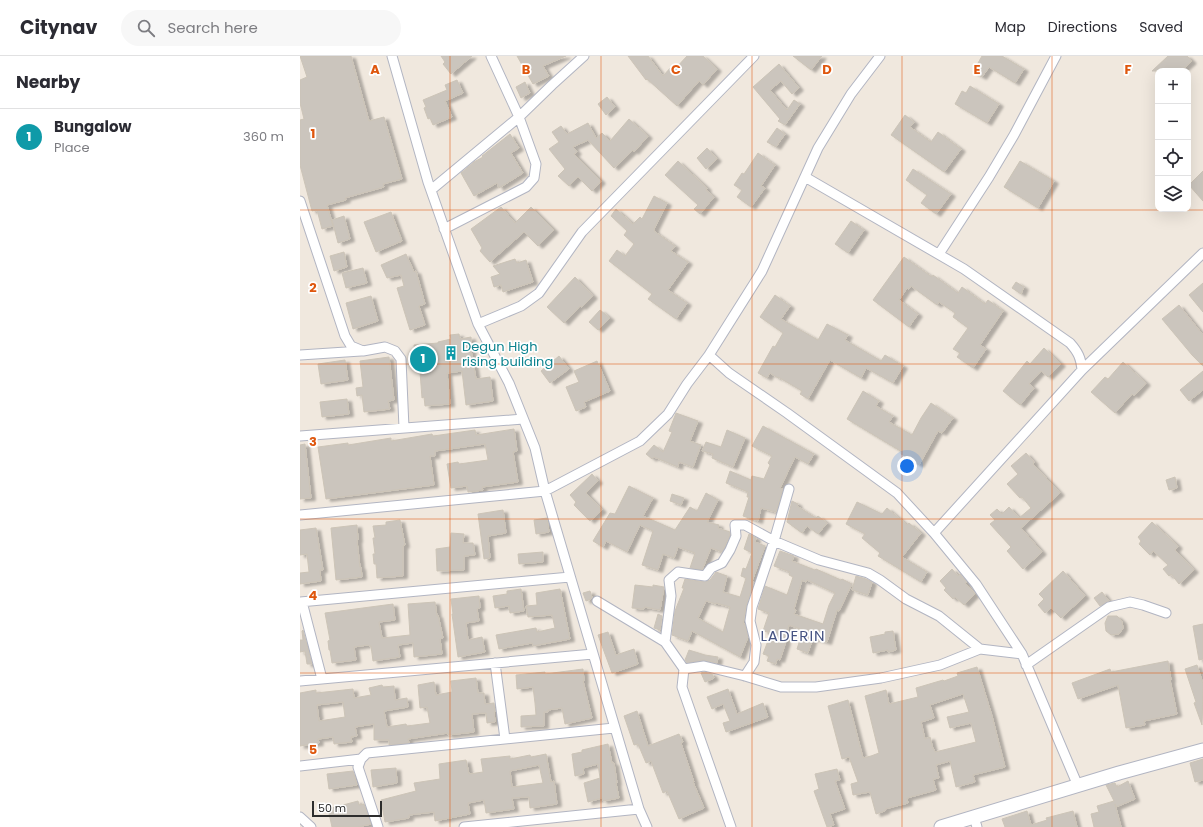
<!DOCTYPE html>
<meta charset="utf-8">
<style>
:root{--surface:#fff;--page:#f7f7f7;--text:#2b2b33;--muted:#7c7c81;--line:#e1e1e2;--accent:#ea580c}
body{margin:0;font-family:Poppins,sans-serif;background:var(--page);color:var(--text)}
.controls{position:absolute;right:12px;top:12px;display:grid;overflow:hidden;border-radius:8px;box-shadow:0 4px 16px #0002}
.controls button{width:36px;height:36px;display:grid;place-items:center;padding:0;border:0;border-bottom:1px solid var(--line);background:var(--surface);color:var(--text);font:20px sans-serif}
.scale{position:absolute;left:12px;bottom:10px;width:70px;box-sizing:border-box;padding-left:4px;border:2px solid #2d2d2d;border-top:0;font-size:11px;line-height:14px;white-space:nowrap;color:#2d2d2d;-webkit-text-stroke:3px #fff;paint-order:stroke}
.you{position:absolute;left:607px;top:410px;width:14px;height:14px;margin:-10px;border:3px solid #fff;border-radius:50%;background:#1a73e8;box-shadow:0 0 0 6px #1a73e833}
.badge{display:grid;place-items:center;width:26px;height:26px;border-radius:50%;background:var(--accent);color:#fff;font-size:13px;font-weight:700}
.pin{position:absolute;translate:-50% -50%;border:2px solid #fff;box-shadow:0 1px 4px #0006}
.list{margin:0;padding:0;list-style:none}
h2{display:flex;justify-content:space-between;align-items:center;height:52px;margin:0;padding:0 16px;font-size:17px}
h2 small{font-size:13px;font-weight:400;color:var(--muted)}
.list li{display:grid;grid-template-columns:26px 1fr auto;gap:12px;align-items:center;box-sizing:border-box;height:56px;padding:0 16px;border-top:1px solid var(--line)}
.list b{display:block;font-size:15px;white-space:nowrap}
.list p{margin:0;font-size:13px;white-space:nowrap;color:var(--muted)}
.list em{font-size:13px;font-style:normal;color:var(--muted)}
.icon{flex:none;width:22px;height:22px;fill:none;stroke:currentColor;stroke-width:2;stroke-linecap:round;stroke-linejoin:round}
.map{position:relative;flex:none;width:903px;height:771px;overflow:hidden}
header{display:flex;align-items:center;gap:24px;box-sizing:border-box;height:56px;padding:0 20px;background:var(--surface);border-bottom:1px solid var(--line)}
header strong{font-size:19px}
nav{display:flex;gap:22px;margin-inline-start:auto;font-size:14px}
.search{width:280px;height:36px;background:var(--page);display:flex;align-items:center;gap:10px;box-sizing:border-box;padding:0 14px;border-radius:22px;color:var(--muted);font-size:15px}
main{display:flex}
aside{flex:1;background:var(--surface)}
.map>svg:first-child{display:block}
.building{fill:#cbc5bd;stroke:#ccc4b7;fill-rule:evenodd;filter:url(#shadow)}
.lines{fill:none;stroke-linecap:round;stroke-linejoin:round}
.street-casing{stroke:#b2b5c2;stroke-width:11}
.secondary-casing{stroke:#b2b5c2;stroke-width:15}
.street{stroke:#fff;stroke-width:9}
.secondary{stroke:#fff;stroke-width:13}
.grid{fill:none;stroke:#df570e;stroke-width:1;stroke-opacity:0.55}
.labels{text-anchor:middle;stroke-width:3.5;stroke-linejoin:round;paint-order:stroke}
.culture-label{font-size:13px;fill:#0d838f;stroke:#fff;text-anchor:start}
.quarter-label{font-size:15px;letter-spacing:1px;fill:#475483;stroke:#fff}
.grid-label{font-size:13px;text-anchor:middle;font-weight:bold;fill:#df570e;stroke:#fff;stroke-width:3.5;stroke-linejoin:round;paint-order:stroke}
</style>
<header>
<strong>Citynav</strong>
<div class="search"><svg class="icon" aria-label="search" viewBox="0 0 24 24"><circle cx="10" cy="10" r="6"/><path d="M15 15l6 6"/></svg>Search here</div>
<nav><a>Map</a><a>Directions</a><a>Saved</a></nav>
</header>
<main>
<aside>
<h2>Nearby<small></small></h2>
<ul class="list">
<li><span class="badge" style="background:#0f9aa8">1</span><div><b>Bungalow</b><p>Place</p></div><em>360 m</em></li>
</ul>
</aside>
<div class="map">
<svg width="903" height="771" viewBox="0 0 903 771">
<defs>
<filter id="shadow"><feDropShadow dx="4.5" dy="2.5" stdDeviation="1" flood-color="#0004"/></filter>
</defs>
<rect width="100%" height="100%" fill="#f0e8de"/>
<path class="building" d="M0,0H51L69,65L84,61L102,123L83,128L84,131L45,142L46,144L27,149L33,170L22,173L17,154L12,155L0,109V64L4,63L0,47V24L7,21Z
M141,0H172L151,18L143,8L145,6Z
M217,0H266L243,10L249,20L233,28Z
M328,0H348L363,20L372,10L375,13L387,0H403L417,13L403,29L399,25L377,50L347,23L346,24Z
M493,0H522L511,14Z
M682,0H702L724,13L715,27L689,11L682,21L673,16Z
M868,0H887L892,5L881,15H852Z
M479,8L499,32L492,38L481,25L470,34L487,54L494,44L500,48L485,69L478,65L480,63L453,31Z
M157,24L163,37L145,45L152,61L133,69L130,62L128,63L124,52L126,51L123,44L147,34L145,29Z
M225,26L230,37L221,42L216,31Z
M670,30L699,48L687,67L655,48L662,35L666,37Z
M307,41L315,51L306,59L298,48Z
M605,59L614,66L610,71L631,86L638,76L661,93L644,116L591,79Z
M329,63L348,80L334,96L333,94L314,112L288,84L273,91L277,96L274,98L301,125L292,135L278,121L269,130L258,120L265,113L249,93L259,86L252,76L261,70L267,78L288,67L296,82L302,77L310,85Z
M477,72L485,78L476,91L467,86Z
M210,78L219,92L211,97L223,117L199,132L197,127L174,140L161,117L174,106L183,101L182,100Z
M407,92L417,103L406,113L397,102Z
M458,97L475,109L461,130L465,132L451,151L437,141L442,134L434,129L442,117L444,118Z
M378,105L407,132L406,134L414,141L400,158L394,153L398,149L365,119Z
M720,105L754,125L738,152L704,131Z
M613,113L651,138L636,158L621,147L627,139L606,124Z
M903,115V145L889,129Z
M354,140L367,147L354,173L355,174L354,175L375,190L371,195L388,206L368,234L387,247L376,263L348,243L352,238L309,205L317,194L325,200L334,188L324,179L327,175L311,160L316,153L333,168L340,161L342,163Z
M201,151L215,167L231,151L254,174L238,190L224,176L190,206L180,195L182,192L171,173Z
M91,156L102,185L76,196L64,166Z
M44,160L50,183L38,187L32,164Z
M551,165L564,174L548,197L535,188Z
M44,196L47,211L34,215L30,200Z
M106,198L114,216L116,215L125,248L119,250L125,269L110,274L97,232L104,230L101,219L87,222L81,209Z
M604,201L632,221L633,219L658,237L662,231L685,248L688,244L703,255L680,289L686,293L673,312L657,301L660,297L653,293L668,272L653,261L655,257L639,246L637,249L611,230L609,233L607,232L599,244L618,258L609,271L573,244Z
M215,203L217,207L226,204L233,226L203,236L201,229L194,231L191,221L200,218L193,210Z
M63,212L67,227L46,232L42,217Z
M275,221L293,240L282,251L280,250L264,267L247,251Z
M716,226L724,231L721,238L712,232Z
M903,227V256L889,239Z
M475,239L490,250L481,263L518,284L527,268L548,279L545,284L581,305L585,299L603,310L593,327L566,312L561,322L530,304L508,343L500,338L502,335L478,321V322L470,317L467,322L458,317L473,290L475,291L483,277L460,261Z
M71,240L78,265L53,273L46,247Z
M879,249L903,279V310L892,299L862,263Z
M300,254L310,262L298,274L289,266Z
M159,278L160,283L171,281L172,294H171L176,323L190,321L193,345L166,349L162,315L147,317L150,348L125,350L124,341L122,342L120,316H117L114,289L138,287V286L151,283L150,279Z
M744,292L761,308L748,321L741,315L729,328L734,332L720,349L703,335L727,305L730,308Z
M259,300L269,313L250,327L241,315Z
M89,301L94,344L88,345L90,353L64,356L62,339L57,340L56,332L63,331L60,305Z
M45,304L48,324L21,328L18,308Z
M297,305L310,335L284,346L286,351L276,355L266,331L279,326L274,315Z
M823,306L846,327L834,340L832,338L815,357L791,336L805,321L808,323Z
M903,315V334L889,345L880,334Z
M563,335L579,345L576,350L593,360L589,366L612,379L621,362L631,347L653,362L642,377L638,375L619,409L611,404L607,411L601,407L605,400L601,398L602,396L547,363Z
M47,343L49,358L22,361L20,346Z
M376,357L398,365L390,385L401,389L393,411L379,406L378,411L354,401L352,403L346,398L354,389L363,396L372,376L369,375Z
M463,370L514,398L508,408L495,401L480,432L483,433L476,456L461,452L458,465L443,460L449,441H447L448,436L426,427L430,415L451,424L452,420L464,423L470,409L468,407L472,400L452,390Z
M214,373L217,395L213,396L218,426L182,431L183,434L168,436L167,430L151,432L147,408L158,406L159,408L188,404L185,388L135,395V400H130L134,429L26,443L18,391L48,387V389L91,382V385L132,378L133,380L175,374L176,379Z
M427,374L445,382L433,411L412,402L413,398L402,395L406,386L421,391Z
M5,388L11,442L0,443V389Z
M726,397L734,406L733,408L760,437L721,472L742,496L723,513L707,495L711,491L690,468L695,464L690,459L697,453L702,458L709,451L719,462L731,452L722,441L720,442L707,428L718,418L711,410Z
M292,418L298,425L286,437L302,454L290,465L274,449L276,446L270,439Z
M875,421L877,432L869,434L866,424Z
M329,430L353,442L343,460L375,474L390,451L397,455L406,437L418,444L407,466L419,469L418,472L430,476V479L422,496L411,492L402,514L390,512L395,497L378,491L374,502L363,498L358,514L342,509L353,475L340,469L327,496L306,485L303,491L293,485L310,457L315,458Z
M372,438L384,442L381,449L370,445Z
M492,445L498,448L497,450L516,462L518,460L527,467L518,478L507,470L502,477L487,466Z
M557,446L582,458L587,452L607,469L609,467L621,477L602,501L627,516L621,526L578,500L580,497L562,482L565,478L546,468Z
M203,454L206,477L188,480L190,502L184,503L178,458Z
M247,462L249,476L236,478L234,464Z
M100,464L105,489L103,490V520L77,522L76,508H74L73,498H75L73,482H75L73,470L86,469V466Z
M852,466L878,490L875,494L894,514L879,528L871,518L869,520L863,513L868,509L853,495L850,499L839,488L841,485L838,481Z
M57,469L58,484L57,485L60,511H61L62,521L36,524L31,472Z
M16,472L23,514H20L21,525L0,528V517L9,516L7,498L0,499V474Z
M151,477L164,478L163,487H173L175,499L164,500V514L137,515L136,493L150,491Z
M449,478L456,482L455,486L465,490L452,525L454,526L446,550L443,568H445L448,581L440,601L392,575L388,585L372,579L375,555L384,532H382L385,523L405,526L410,524L416,516L427,520L423,536L440,541L446,522L441,520L443,512L446,513L452,497L444,493ZM406,545L416,548V547L430,551L423,576L398,562Z
M480,495L494,500L492,505L515,514L516,513L541,524L542,523L552,528L539,555L537,554L527,586L513,582L508,597L497,593L503,574L489,569L485,585H486L480,604L477,603L476,608L467,605L469,600L463,598L471,577L463,575L469,557L458,553L465,530L487,539L493,521L489,519L490,516L474,510ZM502,524L506,526L507,524L535,537L529,549L523,568L494,558L496,554L494,553Z
M243,496V506L219,508L218,498Z
M652,513L658,520L660,518L667,526L665,527L675,538L664,549L655,541L653,543L644,534L646,532L640,525Z
M763,515L785,540L761,562L751,552L745,557L738,549L744,543L739,538Z
M556,520L566,523L572,526L568,539L552,534Z
M335,529L353,531V529L364,531L360,554L344,551V553L332,552Z
M221,533L224,555L210,557L209,550L195,552L193,540L207,538V535Z
M260,533L270,583L233,590L232,587L199,593L196,579L236,572L237,576L255,572L252,559L228,561L226,550L237,549L236,537Z
M290,535L292,541L291,543L286,545L283,537Z
M802,536L809,545L800,550L794,542Z
M179,540L180,552L177,553L179,565L166,567L168,584L182,581L185,596L158,601L152,558H153L151,543Z
M135,546L137,560L138,559L143,582L140,583L142,598L114,601L113,587L98,589L100,601L73,605L71,590H69L68,589L54,591L56,604L32,607L30,594H29L28,585L30,584L25,557L93,548L95,564L79,566L82,582L110,579L108,548Z
M358,558L362,560L360,574L354,572Z
M808,560H817L822,565L823,572L819,578L811,579L806,575L805,567Z
M903,568V603L899,604L893,570Z
M3,574L12,608H7L5,595L0,596V584H3L2,575Z
M593,575L596,594L588,596V594L573,597L570,581L585,578V576Z
M308,576L316,599L334,593L338,608L312,617L298,579Z
M389,594L405,599L418,601L417,607L403,604L387,607L385,604Z
M868,605L871,624H870L877,658L844,665L845,669L826,672L818,629L778,643L772,627L810,613L811,616Z
M897,609L903,628L902,669L894,647L896,646L885,613Z
M677,611L692,660L705,711L673,719L675,726L656,731L650,705L636,709L639,722L633,723L636,734L607,742L608,747L585,753V755L576,758L570,736L553,739L551,728L558,726L549,701L542,703L528,650L548,644L563,702L571,700L579,697L565,640L586,634L589,648L618,641L616,632L643,624L644,625L658,620L657,617ZM663,638L669,656L647,661L650,672L671,667L676,686L635,696L634,693H633L630,681L625,683L621,666L634,662L630,649Z
M283,613L284,625H283L292,662L265,668L262,652L248,654V656H244V670L221,671V660L236,659L235,647L233,631L217,633L216,619L245,616V618Z
M404,616L412,618L414,622L405,626L401,617Z
M176,622L178,637H184L185,648L194,647L195,656H194L195,666L187,667L186,657L172,658L174,676L148,679V677L108,683L109,687L89,689V684H74V668L55,671L57,680L51,681L52,686L34,688L33,681L18,683L19,687L0,690V637L16,634V637L53,633L54,642L71,639L69,632L82,629L83,631L94,630L95,644L107,642L108,651L84,655L87,671L106,668L107,670L130,667L127,651L120,652L118,629L134,626L136,639L152,636L151,625ZM43,646L45,661L19,665L17,649Z
M428,633L437,658L463,647L468,661L426,676L423,667L430,665L423,648L412,653L407,641Z
M337,655L348,690L379,678L383,686L381,687L394,726H393L404,752L379,763L367,735L363,737L351,705L346,707L338,688L334,689L324,660Z
M308,688L312,707H314L317,727H316L319,742L303,745L302,742L288,746L284,727L300,722L298,708L283,712L284,718L275,720L272,698L282,696V694Z
M246,698L251,726L254,725L257,748L230,752L229,741L212,742L214,753L186,757L184,744L168,747L170,758L135,765L134,756L109,759V762L85,766L81,744L116,735L114,727L140,723L139,708L166,704L169,718L183,716L181,703L210,700V703L230,699L231,701ZM239,709L243,727L212,731L210,715Z
M903,703V724L895,726L890,707Z
M96,712L97,727L73,731L71,714Z
M537,713L540,724L535,725L545,753L530,758L534,769L527,771L514,735L519,733L515,718Z
M53,715L57,729L29,733L27,718Z
M828,725L835,743L816,751L815,748L821,771H794L791,758L799,756L797,750L814,745L806,729L815,727L817,731Z
M58,745L59,749L64,748L71,768L58,771H32L28,753Z
M727,755L731,769L747,764L746,762L773,755L777,771H705L702,763Z"/>
<g class="lines">
<defs>
<path id="street" d="M92,0L128,126L178,268L209,327L235,392L245,435L339,753L347,771
M580,0L551,38L518,92L462,215L409,299L429,317L487,357L597,437L634,477L676,528L722,598L778,730
M505,121L664,213L770,287C778,296 781,302 782,314
M131,134L219,61L252,29L284,0
M0,145L45,280L51,290L63,295L85,291L95,295L101,303L104,372
M144,173L226,131L234,122L236,108L219,61L191,0
M639,198L689,121L714,79L756,0
M178,268L221,250L239,237L282,176L454,0
M0,299L61,295
M0,380L223,363
M0,459L245,435L340,385L368,358L387,328L409,299
M634,477L782,314L903,197
M297,545L365,586L384,613L382,631L431,771
M0,546L270,521
M2,546L22,623
M365,586L371,540L369,524L378,516L405,520L411,512L422,507L430,494L436,480L435,469H445L474,485L519,504L568,517L580,524L606,543L639,560L680,593
M195,607L205,683
M726,609L809,551L830,546L843,549L866,557
M384,613L404,610L445,620L481,631H516L581,622L640,609L680,593L722,598
M445,620L454,606L456,589L450,565L452,551L474,485L489,433
M0,625L293,598
M0,710L61,703
M0,761L11,771
M674,761L677,771
M78,771L58,711L61,703L67,697L314,672
M164,771L339,753"/>
<path id="secondary" d="M641,771L819,717L903,694"/>
</defs>
<use href="#street" class="street-casing"/>
<use href="#secondary" class="secondary-casing"/>
<use href="#street" class="street"/>
<use href="#secondary" class="secondary"/>
</g>
<path class="grid" d="M150,0V771M301,0V771M452,0V771M602,0V771M752,0V771M0,154H903M0,308H903M0,463H903M0,617H903"/>
<defs>
<symbol id="building-bare" viewBox="-9 -9 18 18"><path d="M-4-6H4V6H1V3H-1V6H-4ZM-2.5-4.3h1.7v1.8h-1.7ZM.8-4.3h1.7v1.8H.8ZM-2.5-1h1.7V.8h-1.7ZM.8-1h1.7V.8H.8Z" fill="#0f9aa8" stroke="#fff" stroke-width="2.5" paint-order="stroke"/></symbol>
</defs>
<g fill-rule="evenodd">
<use href="#building-bare" x="141" y="287" width="20" height="20"/>
</g>
<g class="labels">
<g class="culture-label">
<text x="162" y="295">Degun High<tspan x="162" dy="15">rising building</tspan></text>
</g>
<g class="quarter-label">
<text x="493" y="585">LADERIN</text>
</g>
</g>
<g class="grid-label">
<text x="75" y="18">A</text>
<text x="226" y="18">B</text>
<text x="376" y="18">C</text>
<text x="527" y="18">D</text>
<text x="677" y="18">E</text>
<text x="828" y="18">F</text>
<text x="13" y="82">1</text>
<text x="13" y="236">2</text>
<text x="13" y="390">3</text>
<text x="13" y="544">4</text>
<text x="13" y="698">5</text>
</g>
</svg>
<div class="controls">
<button>+</button>
<button>−</button>
<button><svg class="icon" aria-label="locate" viewBox="0 0 24 24"><circle cx="12" cy="12" r="6"/><path d="M12 2v4M12 18v4M2 12h4M18 12h4"/></svg></button>
<button><svg class="icon" aria-label="layers" viewBox="0 0 24 24"><path d="M12 4l9 5-9 5-9-5zM3 14l9 5 9-5"/></svg></button>
</div>
<div class="scale">50 m</div>
<div class="you"></div>
<div class="pin badge" style="left:123px;top:303px;background:#0f9aa8">1</div>
</div>
</main>
